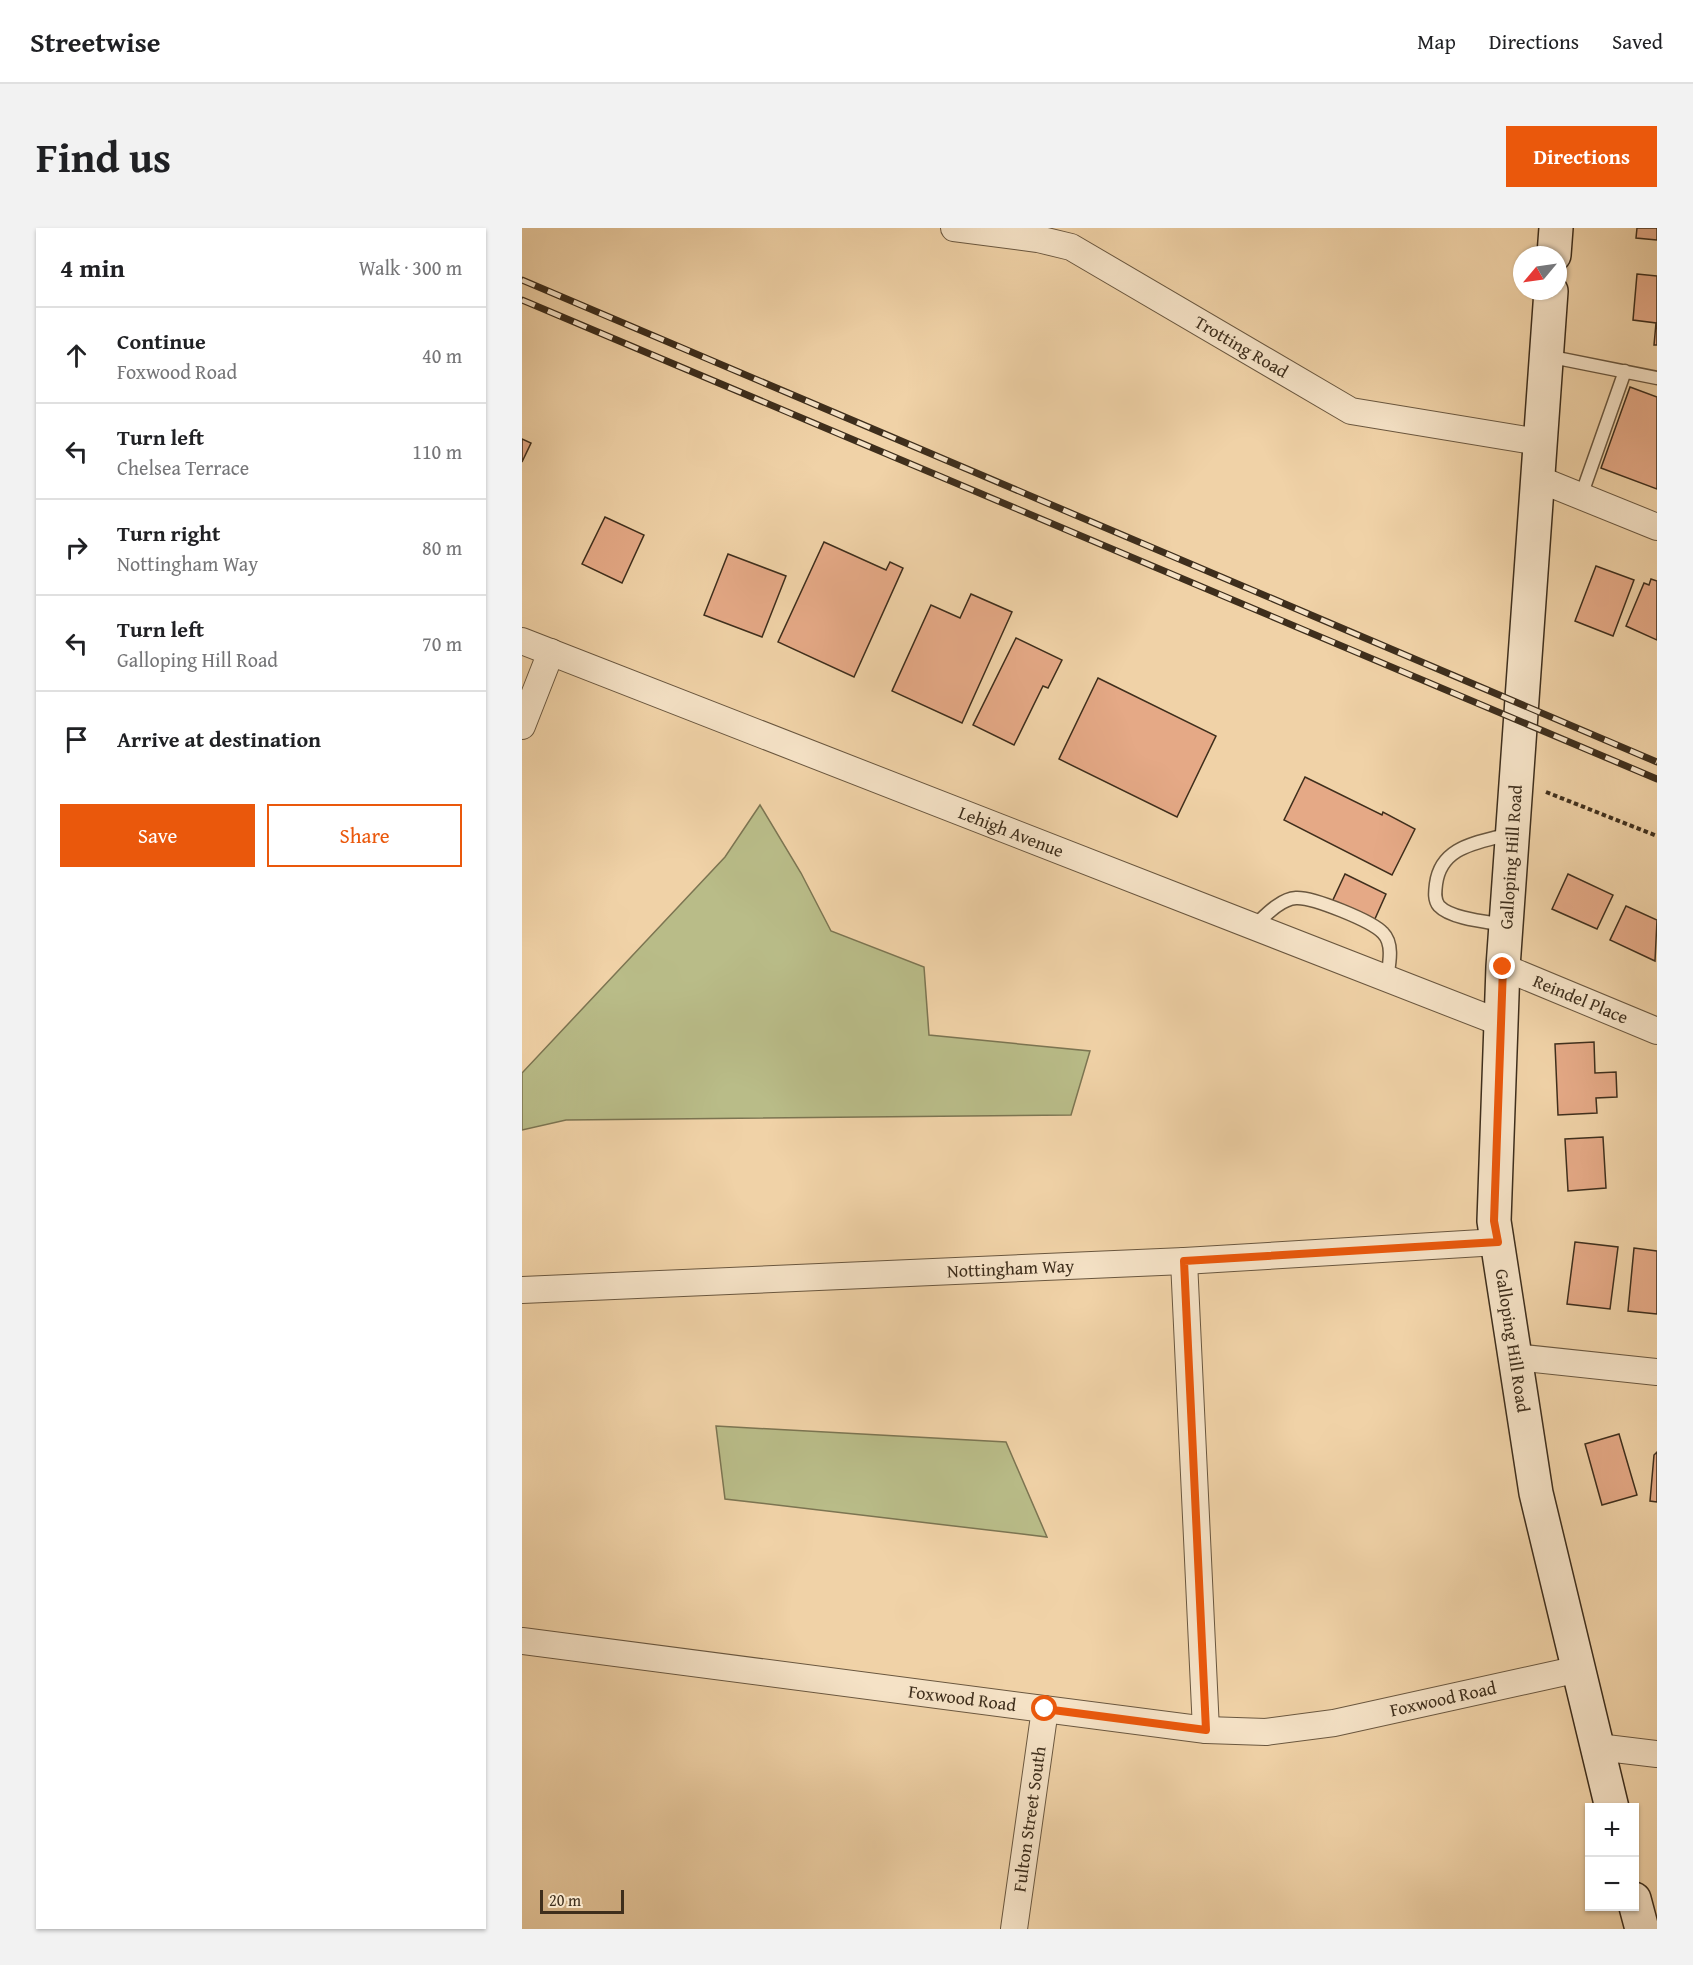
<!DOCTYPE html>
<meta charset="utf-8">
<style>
:root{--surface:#fff;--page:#f2f2f2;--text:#202124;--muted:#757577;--line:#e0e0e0;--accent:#ea580c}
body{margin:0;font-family:"Gentium Book Plus",serif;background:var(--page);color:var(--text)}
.controls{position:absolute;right:18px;bottom:18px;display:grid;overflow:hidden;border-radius:0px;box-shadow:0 2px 4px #0004}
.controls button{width:54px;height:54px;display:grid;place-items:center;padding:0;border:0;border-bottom:2px solid var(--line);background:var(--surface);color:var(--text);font:30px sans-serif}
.compass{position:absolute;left:991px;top:18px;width:54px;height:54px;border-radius:50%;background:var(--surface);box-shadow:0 2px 4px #0004;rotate:241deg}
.scale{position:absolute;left:18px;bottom:15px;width:84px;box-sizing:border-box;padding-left:6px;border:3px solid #3e2e1c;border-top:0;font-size:16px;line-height:21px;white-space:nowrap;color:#3e2e1c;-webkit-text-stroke:4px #f5e2c6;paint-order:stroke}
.stop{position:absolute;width:18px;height:18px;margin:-14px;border:4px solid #ea580c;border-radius:50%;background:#fff}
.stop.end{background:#ea580c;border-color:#fff;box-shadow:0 2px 6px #0008}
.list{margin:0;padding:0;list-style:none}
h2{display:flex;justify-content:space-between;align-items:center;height:78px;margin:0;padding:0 24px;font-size:26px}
h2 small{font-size:20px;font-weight:400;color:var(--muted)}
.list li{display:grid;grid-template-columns:39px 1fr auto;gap:18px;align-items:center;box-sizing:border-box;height:96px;padding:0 24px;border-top:2px solid var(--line)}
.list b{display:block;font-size:22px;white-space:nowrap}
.list p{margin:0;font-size:20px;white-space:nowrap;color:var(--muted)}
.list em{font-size:20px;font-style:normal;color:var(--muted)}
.actions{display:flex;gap:12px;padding:18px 24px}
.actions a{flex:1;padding:14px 0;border:2px solid var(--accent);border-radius:0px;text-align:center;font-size:21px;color:var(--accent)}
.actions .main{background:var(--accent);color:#fff}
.icon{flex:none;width:33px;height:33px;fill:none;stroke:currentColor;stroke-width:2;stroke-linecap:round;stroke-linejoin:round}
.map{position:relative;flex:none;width:1135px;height:1701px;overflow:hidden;border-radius:0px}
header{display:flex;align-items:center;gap:36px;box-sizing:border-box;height:84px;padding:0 30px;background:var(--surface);border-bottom:2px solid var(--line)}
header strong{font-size:28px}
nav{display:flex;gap:33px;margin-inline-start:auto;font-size:21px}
.intro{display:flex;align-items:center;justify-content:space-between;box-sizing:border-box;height:144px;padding:0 36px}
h1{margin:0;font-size:42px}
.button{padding:15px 27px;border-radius:0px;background:var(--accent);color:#fff;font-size:21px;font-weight:700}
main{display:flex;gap:36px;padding:0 36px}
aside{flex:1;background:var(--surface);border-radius:0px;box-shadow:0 2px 4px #0004}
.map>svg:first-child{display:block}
.green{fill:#b9bc88;stroke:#7c7552;stroke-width:1.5}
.building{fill:#e5a986;stroke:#3e2e1c;stroke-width:1.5}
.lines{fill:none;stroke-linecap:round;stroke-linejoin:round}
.service-casing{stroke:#6a573f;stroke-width:15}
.minor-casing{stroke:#6a573f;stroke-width:28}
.secondary-casing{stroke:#3e2e1c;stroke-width:36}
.path{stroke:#3e2e1c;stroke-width:4;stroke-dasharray:4.5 3;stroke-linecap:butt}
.service{stroke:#f5e2c6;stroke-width:12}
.minor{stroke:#f5e2c6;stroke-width:26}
.secondary{stroke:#f5e2c6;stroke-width:33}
.rail-casing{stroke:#3e2e1c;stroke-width:7}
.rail{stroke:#f5e2c6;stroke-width:4.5;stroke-dasharray:14;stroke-linecap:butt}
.route{stroke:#ea580c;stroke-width:8}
.labels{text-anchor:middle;stroke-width:5;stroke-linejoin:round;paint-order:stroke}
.street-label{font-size:18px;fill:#3e2e1c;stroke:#f5e2c6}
</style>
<header>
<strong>Streetwise</strong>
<nav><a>Map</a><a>Directions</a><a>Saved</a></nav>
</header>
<div class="intro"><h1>Find us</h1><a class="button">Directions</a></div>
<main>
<aside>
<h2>4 min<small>Walk · 300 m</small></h2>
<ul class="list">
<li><svg class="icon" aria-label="ahead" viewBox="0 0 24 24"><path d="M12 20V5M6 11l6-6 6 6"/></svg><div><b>Continue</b><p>Foxwood Road</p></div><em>40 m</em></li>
<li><svg class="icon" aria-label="left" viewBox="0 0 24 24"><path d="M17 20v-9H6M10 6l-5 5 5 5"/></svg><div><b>Turn left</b><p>Chelsea Terrace</p></div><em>110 m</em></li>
<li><svg class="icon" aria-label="right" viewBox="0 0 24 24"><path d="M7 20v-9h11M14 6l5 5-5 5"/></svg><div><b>Turn right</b><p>Nottingham Way</p></div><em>80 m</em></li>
<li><svg class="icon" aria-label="left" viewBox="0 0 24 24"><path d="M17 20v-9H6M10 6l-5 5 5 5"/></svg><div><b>Turn left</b><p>Galloping Hill Road</p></div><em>70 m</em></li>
<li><svg class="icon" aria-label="arrive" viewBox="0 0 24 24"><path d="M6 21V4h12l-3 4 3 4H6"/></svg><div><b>Arrive at destination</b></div></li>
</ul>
<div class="actions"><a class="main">Save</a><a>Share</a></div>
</aside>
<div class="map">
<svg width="1135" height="1701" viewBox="0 0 1135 1701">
<rect width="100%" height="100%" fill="#f0d2a7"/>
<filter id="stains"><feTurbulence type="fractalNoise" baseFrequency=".00333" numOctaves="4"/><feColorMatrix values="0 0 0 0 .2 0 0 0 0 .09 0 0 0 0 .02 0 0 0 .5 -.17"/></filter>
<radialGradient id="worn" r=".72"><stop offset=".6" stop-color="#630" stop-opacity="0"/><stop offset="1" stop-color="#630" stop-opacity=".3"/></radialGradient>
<path class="green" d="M238,577L279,645L309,703L402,739L407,807L568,823L549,887L44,892L0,902V845L203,629Z
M194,1198L484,1214L525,1309L203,1271Z"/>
<path class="building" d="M1115,0H1135V12L1114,10Z
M1115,46L1135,48V117H1132L1134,95L1111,92Z
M1108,159L1135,169V261L1079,240Z
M0,211L9,215L0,234Z
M83,289L122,307L100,355L60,336Z
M302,314L364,342L368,334L381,340L332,449L256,414Z
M206,326L264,348L240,409L182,387Z
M1074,338L1112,352L1091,408L1053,393Z
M1129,351L1135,353V412L1104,398L1122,355L1127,357Z
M449,366L490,384L440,495L370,463L409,377L438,390Z
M494,410L540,432L526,460L521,458L492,517L451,497Z
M576,450L694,508L655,589L537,531Z
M783,549L860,587L861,584L893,601L870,647L762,592Z
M823,646L864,666L852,693L810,674Z
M1046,646L1091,667L1075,701L1030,681Z
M1104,678L1135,692L1133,733L1088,712Z
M1072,814L1073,845L1094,844L1095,869L1074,870L1075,885L1036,887L1033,816Z
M1081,909L1084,960L1046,963L1043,911Z
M1053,1014L1096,1019L1088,1081L1045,1076Z
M1112,1020L1135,1023V1086L1106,1083Z
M1097,1206L1115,1267L1080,1277L1063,1216Z
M1135,1224V1274L1128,1273L1132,1227Z"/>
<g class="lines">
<defs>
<path id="service" d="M1025,128L1135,150
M1059,268L1103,143
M983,697C967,694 929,691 917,678C912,672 913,664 914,656C919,618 955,615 987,606
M732,698C743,688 758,671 774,670C791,669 850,693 861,705C872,716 867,737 865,750"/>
<g id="minor">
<path id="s1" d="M432,0L516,11L549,19L829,183L1017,214"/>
<path d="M1014,250L1135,299"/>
<path id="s2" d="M0,413L979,795"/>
<path d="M0,498L29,424"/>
<path id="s3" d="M981,739L1135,803"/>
<path d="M662,1033L684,1502"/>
<path id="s4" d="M0,1062L662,1033L976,1014"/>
<path d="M993,1129L1135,1144"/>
<path id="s5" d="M0,1413L684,1502L744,1504L812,1495L1057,1441"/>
<path d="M1076,1519L1135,1526"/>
<path id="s6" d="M492,1701L523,1481"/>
</g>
<g id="secondary">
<path d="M1032,27L1034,0"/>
<path id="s7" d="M1029,63L981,739L972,993L1014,1265L1090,1580"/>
<path d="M1112,1671L1120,1701"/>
</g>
</defs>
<use href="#service" class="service-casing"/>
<use href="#minor" class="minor-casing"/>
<use href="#secondary" class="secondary-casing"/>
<path class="path" d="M1024,564L1135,608"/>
<use href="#service" class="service"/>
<use href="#minor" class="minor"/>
<use href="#secondary" class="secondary"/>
<defs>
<path id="rail" d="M0,52L1135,534
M0,72L1135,551"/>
</defs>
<use href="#rail" class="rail-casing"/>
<use href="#rail" class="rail"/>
</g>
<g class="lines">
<path class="route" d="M523,1481L684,1502L662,1033L976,1014L972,993L981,739"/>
</g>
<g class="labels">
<g class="street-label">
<text dy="6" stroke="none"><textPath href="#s1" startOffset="316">Trotting Road</textPath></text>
<text dy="6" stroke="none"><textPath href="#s2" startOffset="525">Lehigh Avenue</textPath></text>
<text transform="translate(989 629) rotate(-86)" y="6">Galloping Hill Road</text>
<text dy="6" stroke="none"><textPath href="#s3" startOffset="84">Reindel Place</textPath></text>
<text dy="6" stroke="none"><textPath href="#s4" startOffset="489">Nottingham Way</textPath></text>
<text dy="6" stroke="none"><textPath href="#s7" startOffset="1053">Galloping Hill Road</textPath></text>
<text dy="6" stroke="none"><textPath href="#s5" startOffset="444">Foxwood Road</textPath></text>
<text dy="6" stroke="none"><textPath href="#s5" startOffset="930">Foxwood Road</textPath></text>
<text dy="6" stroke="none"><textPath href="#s6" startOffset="111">Fulton Street South</textPath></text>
</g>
</g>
<rect width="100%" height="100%" filter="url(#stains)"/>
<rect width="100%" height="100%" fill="url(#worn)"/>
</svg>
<div class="controls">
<button>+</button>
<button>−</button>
</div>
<svg class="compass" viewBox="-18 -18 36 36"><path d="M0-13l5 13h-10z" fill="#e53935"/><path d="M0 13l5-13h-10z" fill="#757577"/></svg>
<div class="scale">20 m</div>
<div class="stop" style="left:523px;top:1481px"></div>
<div class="stop end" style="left:981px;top:739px"></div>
</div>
</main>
